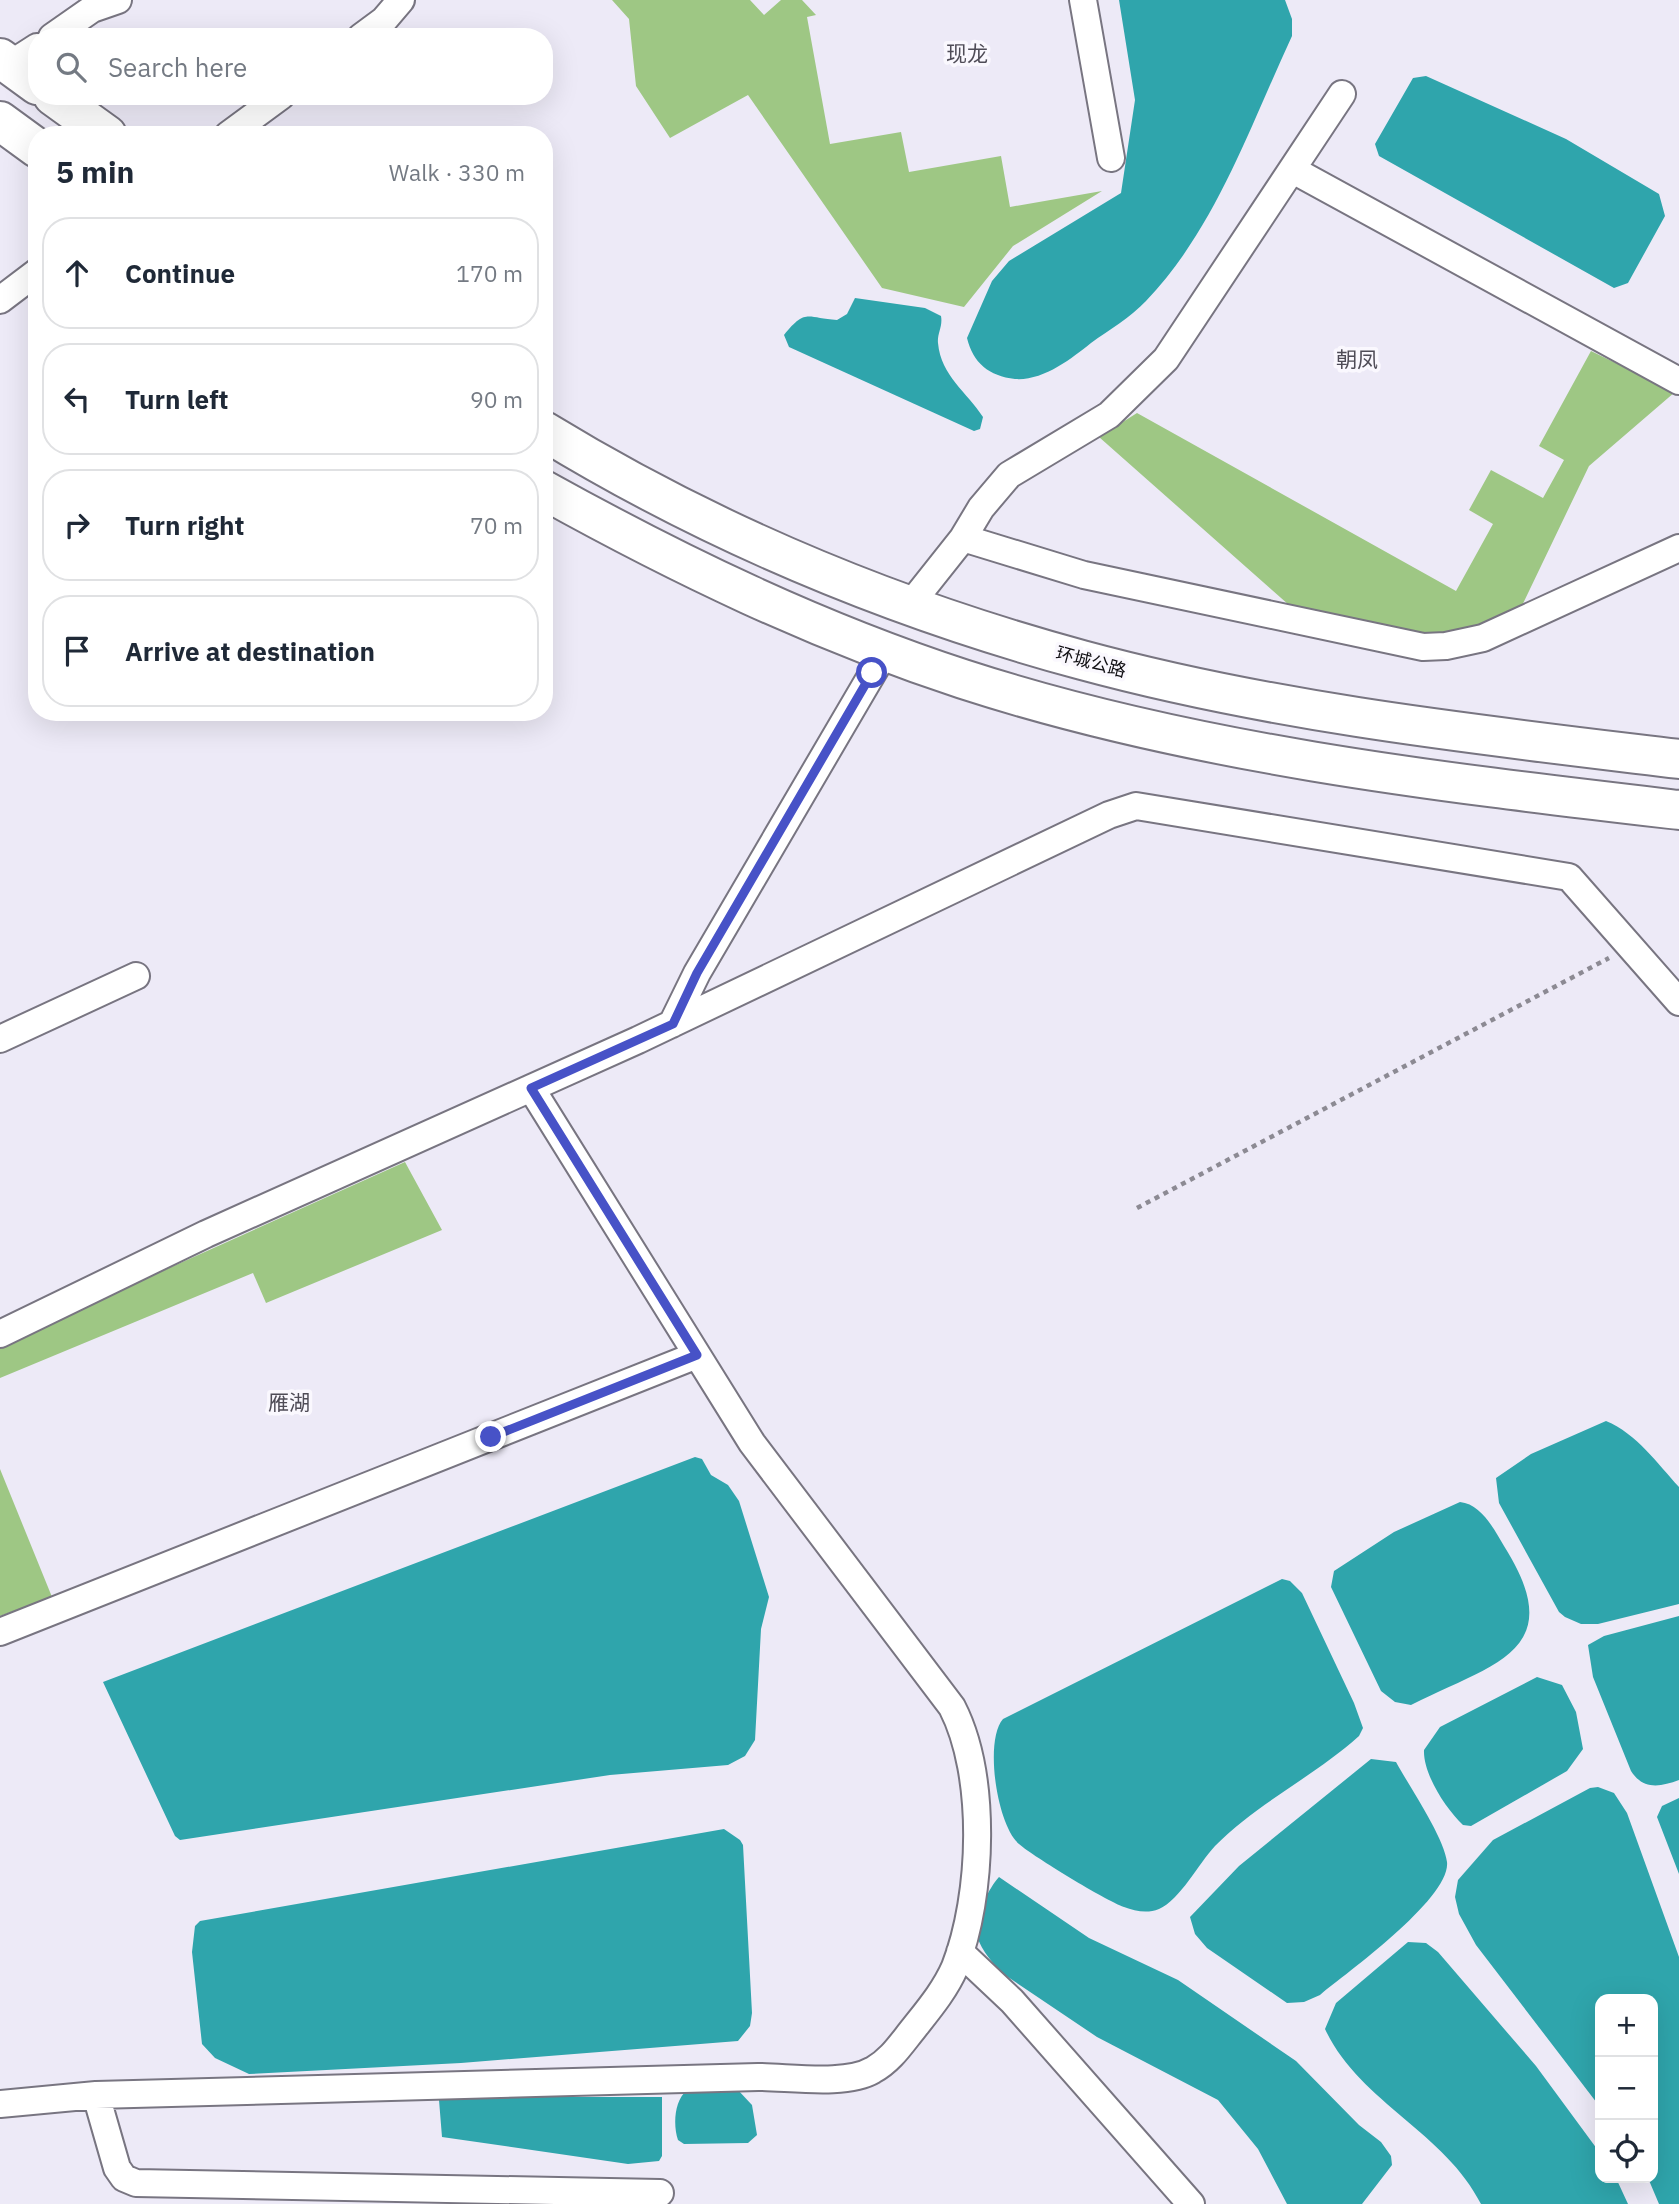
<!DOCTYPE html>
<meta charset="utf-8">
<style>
:root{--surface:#fff;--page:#f2f2f3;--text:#1f2937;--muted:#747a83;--line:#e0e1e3}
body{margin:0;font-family:"IBM Plex Sans","Noto Sans SC",sans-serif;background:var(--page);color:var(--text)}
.controls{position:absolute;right:21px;bottom:21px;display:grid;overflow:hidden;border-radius:14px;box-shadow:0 7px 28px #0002}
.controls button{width:63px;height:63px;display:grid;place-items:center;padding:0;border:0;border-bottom:2px solid var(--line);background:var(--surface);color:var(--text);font:35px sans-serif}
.stop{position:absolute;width:21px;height:21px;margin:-16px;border:5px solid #4752c7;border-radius:50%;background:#fff}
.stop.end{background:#4752c7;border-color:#fff;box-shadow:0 2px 7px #0008}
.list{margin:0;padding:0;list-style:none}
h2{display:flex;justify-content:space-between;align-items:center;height:91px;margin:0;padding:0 28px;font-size:30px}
h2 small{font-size:23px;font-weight:400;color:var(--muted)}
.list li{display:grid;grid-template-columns:46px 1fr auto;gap:21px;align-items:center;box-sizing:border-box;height:112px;margin:0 14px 14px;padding:0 14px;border:2px solid var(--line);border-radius:28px}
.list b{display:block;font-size:26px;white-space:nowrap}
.list em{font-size:23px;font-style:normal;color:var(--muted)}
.icon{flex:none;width:38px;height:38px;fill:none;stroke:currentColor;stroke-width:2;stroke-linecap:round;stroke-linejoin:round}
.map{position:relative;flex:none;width:1679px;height:2204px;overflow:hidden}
.search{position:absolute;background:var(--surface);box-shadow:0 7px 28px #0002;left:28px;top:28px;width:525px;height:77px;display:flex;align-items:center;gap:18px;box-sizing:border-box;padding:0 24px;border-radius:28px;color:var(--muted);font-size:26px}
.panel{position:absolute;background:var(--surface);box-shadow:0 7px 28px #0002;left:28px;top:126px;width:525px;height:595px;border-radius:28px}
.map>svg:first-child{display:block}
.forest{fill:#9ec784}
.water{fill:#2fa5ac}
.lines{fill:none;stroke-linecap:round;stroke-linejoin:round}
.minor-casing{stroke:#787581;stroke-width:30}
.highway-casing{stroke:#787581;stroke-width:42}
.path{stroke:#8c8a93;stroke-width:4.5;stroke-dasharray:5 5;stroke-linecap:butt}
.minor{stroke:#fff;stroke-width:26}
.highway{stroke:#fff;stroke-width:38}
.route{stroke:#4752c7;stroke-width:9}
.labels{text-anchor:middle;stroke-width:7;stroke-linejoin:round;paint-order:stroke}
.street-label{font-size:18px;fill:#100f13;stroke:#faf8fe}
.quarter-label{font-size:21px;fill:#4f4c57;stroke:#faf8fe}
</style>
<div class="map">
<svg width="1679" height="2204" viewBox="0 0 1679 2204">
<rect width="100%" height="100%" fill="#edeaf7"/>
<path class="forest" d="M612,0H750L764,15L781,0H802L816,15L807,17L830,144L901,132L909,172L1001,156L1010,207L1102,191L1013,246L964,307L882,288L748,95L670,138L636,86L629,19Z
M1591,351L1675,392L1589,466L1518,614L1490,626L1426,638L1289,605L1099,437L1137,413L1456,591L1493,524L1469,510L1491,470L1543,498L1564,460L1539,446Z
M405,1162L442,1230L266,1303L253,1273L0,1378V1344Z
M0,1469L52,1597L0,1616Z"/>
<path class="water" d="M1119,0H1285L1292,19V36C1250,126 1216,228 1146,301C1131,317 1109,330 1091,343C1071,359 1043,381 1015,379C989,376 973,363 967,338L992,281L1009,261L1121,193L1135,100Z
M1426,76L1566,139L1659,194L1665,216L1628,283L1614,288L1379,156L1375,144L1413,78Z
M855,298L925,308L941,316C943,326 937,334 938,343C941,376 967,392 983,417L980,429L974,431L789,347L784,335C806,308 806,318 837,320L847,314Z
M1606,1421C1637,1434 1657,1463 1679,1487V1604L1598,1624H1581L1565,1617L1559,1612L1499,1503L1496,1478L1531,1454Z
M695,1457L702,1459L711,1475L728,1485L739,1501L769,1597L761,1629L755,1740L745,1756L728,1765L610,1775L180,1840L175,1836L103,1682Z
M1460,1502C1481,1504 1494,1529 1504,1546C1571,1652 1493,1663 1411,1705L1395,1702L1381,1691L1331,1587L1334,1571L1394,1532Z
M1282,1579L1290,1581L1302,1593L1354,1703L1363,1728L1359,1736C1315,1776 1257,1803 1215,1846C1199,1863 1180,1900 1159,1909C1147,1914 1135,1911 1124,1907C1105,1900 1034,1857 1019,1844C997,1825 984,1741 1003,1719Z
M1679,1616V1780C1660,1787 1643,1790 1631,1771L1593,1677L1588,1645L1604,1636Z
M1537,1677L1562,1685L1576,1712L1583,1749L1567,1771L1471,1826L1463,1825C1446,1809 1423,1774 1424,1750L1440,1727Z
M1371,1759L1396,1762C1409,1786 1444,1837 1447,1862C1451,1898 1348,1972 1320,1995L1304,2002L1287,2003L1207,1948L1195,1934L1190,1917L1239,1866Z
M1598,1787L1614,1793L1627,1813L1679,1957V2204H1659L1648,2178H1653V1999H1600V2107L1476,1945L1459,1914L1455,1897L1458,1880L1493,1840L1590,1788Z
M1679,1798V1874L1657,1817L1662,1806Z
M724,1829L740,1840L743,1845L752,2013L750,2026L738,2041L461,2063L249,2074L215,2058L202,2044L192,1952L195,1926L200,1921Z
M999,1877L1089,1938L1178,1980L1296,2061L1359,2125L1381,2142L1391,2156L1392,2165L1362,2204H1287L1258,2149L1218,2100L1097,2037L1002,1973C993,1963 979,1948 977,1934C975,1917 988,1889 999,1877Z
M1408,1942L1426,1943L1438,1952L1536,2066L1600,2153V2178H1616L1628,2204H1481C1445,2132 1359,2102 1325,2029L1336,2003Z
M737,2089L752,2105L757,2135L748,2143L684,2144L678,2140C673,2125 674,2101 687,2090Z
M487,2097H662V2156L659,2161L628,2164L442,2137L439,2100Z"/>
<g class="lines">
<defs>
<path id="minor" d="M1083,0L1111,158
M52,37L92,9L118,0
M361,37L384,20L401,0
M9,65L37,47
M228,135L281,96
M1293,170L1679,381
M0,300L37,272
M963,538L1084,575L1423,647L1446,646L1483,638L1679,548
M909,606L963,538L981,508L1009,475L1109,415L1166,359L1342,94
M672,1024L697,973L885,652
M0,1039L136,976
M0,1334L206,1234L638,1040L1109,815L1136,806L1569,877L1679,1002
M0,1632L697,1355
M960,1952L1012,2001L1191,2204
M96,2095L117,2168L124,2178L136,2183L660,2193
M0,2104L96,2095L758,2077C790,2077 846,2086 873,2070C891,2060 901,2044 914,2028C929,2009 945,1990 955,1967C983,1895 987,1775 952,1707L752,1443L531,1088"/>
<path id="highway" d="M0,58L37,85
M53,96L107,135
M0,121L37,148
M544,431C711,533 894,609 1082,660C1277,713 1480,735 1679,759
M544,490C679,565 816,631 963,679C1194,754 1439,782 1679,810"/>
</defs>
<use href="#minor" class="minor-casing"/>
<use href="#highway" class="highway-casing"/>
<path class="path" d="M1137,1208L1609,958"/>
<use href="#minor" class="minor"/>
<use href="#highway" class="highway"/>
</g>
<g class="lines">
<path class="route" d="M491,1437L697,1355L531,1088L673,1024L697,973L872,673"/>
</g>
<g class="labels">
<g class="street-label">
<text transform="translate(1091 662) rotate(15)" y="6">环城公路</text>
</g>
<g class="quarter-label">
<text x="967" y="61">现龙</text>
<text x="1357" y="367">朝凤</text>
<text x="289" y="1410">雁湖</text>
</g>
</g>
</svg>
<div class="controls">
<button>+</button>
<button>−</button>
<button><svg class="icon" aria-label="locate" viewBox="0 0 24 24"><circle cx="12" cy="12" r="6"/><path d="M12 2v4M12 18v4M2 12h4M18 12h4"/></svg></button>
</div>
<div class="stop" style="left:872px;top:673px"></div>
<div class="stop end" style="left:491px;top:1437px"></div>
<div class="search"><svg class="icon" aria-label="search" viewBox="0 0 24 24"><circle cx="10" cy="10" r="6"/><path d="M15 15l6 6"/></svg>Search here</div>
<section class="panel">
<h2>5 min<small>Walk · 330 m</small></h2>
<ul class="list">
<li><svg class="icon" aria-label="ahead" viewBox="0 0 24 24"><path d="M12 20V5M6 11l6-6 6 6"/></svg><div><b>Continue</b></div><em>170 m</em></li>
<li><svg class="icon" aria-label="left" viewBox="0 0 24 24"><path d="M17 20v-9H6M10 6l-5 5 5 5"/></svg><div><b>Turn left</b></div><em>90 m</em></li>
<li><svg class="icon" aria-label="right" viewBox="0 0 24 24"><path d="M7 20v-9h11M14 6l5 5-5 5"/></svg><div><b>Turn right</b></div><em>70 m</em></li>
<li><svg class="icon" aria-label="arrive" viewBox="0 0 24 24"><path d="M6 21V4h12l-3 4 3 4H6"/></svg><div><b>Arrive at destination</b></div></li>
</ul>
</section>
</div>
